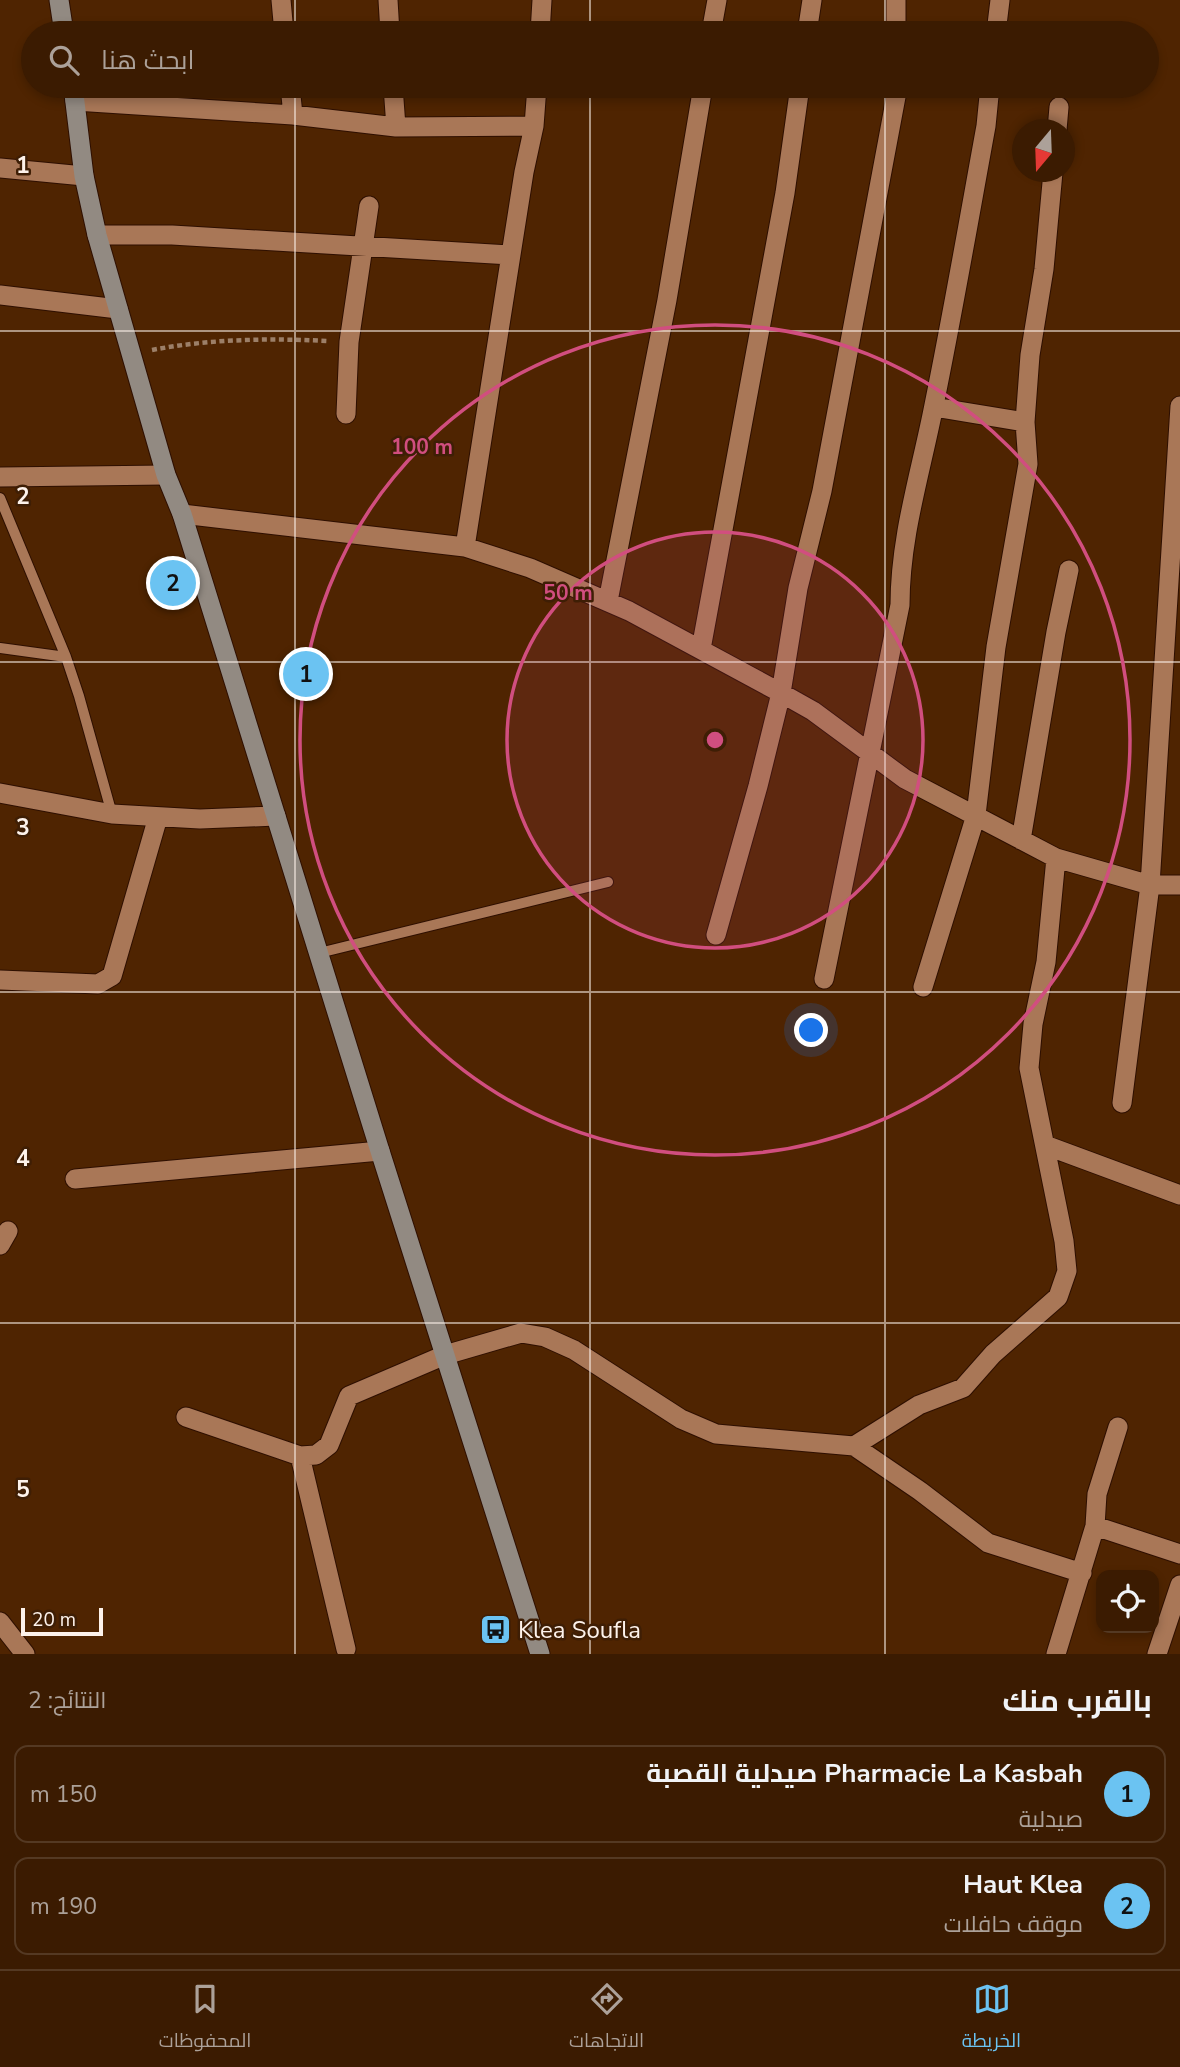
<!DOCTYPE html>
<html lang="ar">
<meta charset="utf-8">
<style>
:root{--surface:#3b1b01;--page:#42240b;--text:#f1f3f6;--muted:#aca199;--line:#543923;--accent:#6bc3f2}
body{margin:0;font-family:"Nunito Sans",Cairo,sans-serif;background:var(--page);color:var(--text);direction:rtl}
.controls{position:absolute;right:21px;bottom:21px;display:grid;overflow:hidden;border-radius:14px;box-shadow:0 4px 10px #0003}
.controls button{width:63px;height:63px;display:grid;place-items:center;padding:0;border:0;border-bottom:2px solid var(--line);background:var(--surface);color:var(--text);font:35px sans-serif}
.compass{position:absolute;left:1012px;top:119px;width:63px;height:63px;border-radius:50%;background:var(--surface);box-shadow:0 4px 10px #0003;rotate:199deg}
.scale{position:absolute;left:21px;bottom:18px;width:82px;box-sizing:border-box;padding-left:7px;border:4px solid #fdf2eb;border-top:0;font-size:19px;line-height:24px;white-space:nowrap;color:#fdf2eb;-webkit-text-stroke:5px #3e1e05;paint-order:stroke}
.you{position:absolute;left:812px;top:1031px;width:24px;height:24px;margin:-18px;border:5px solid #fff;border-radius:50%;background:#1a73e8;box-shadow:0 0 0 10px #1a73e833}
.badge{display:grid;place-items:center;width:46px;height:46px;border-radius:50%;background:var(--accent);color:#111;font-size:23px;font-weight:700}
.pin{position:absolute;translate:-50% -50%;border:4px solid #fff;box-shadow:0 2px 7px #0006}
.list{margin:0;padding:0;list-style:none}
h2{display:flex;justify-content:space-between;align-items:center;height:91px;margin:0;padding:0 28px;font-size:30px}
h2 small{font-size:23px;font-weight:400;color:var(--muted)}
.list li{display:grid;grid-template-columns:46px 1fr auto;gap:21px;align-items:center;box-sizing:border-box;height:98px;margin:0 14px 14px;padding:0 14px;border:2px solid var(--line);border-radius:14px}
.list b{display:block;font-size:26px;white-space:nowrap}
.list p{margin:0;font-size:23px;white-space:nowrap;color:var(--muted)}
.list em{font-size:23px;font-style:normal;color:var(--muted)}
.icon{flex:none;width:38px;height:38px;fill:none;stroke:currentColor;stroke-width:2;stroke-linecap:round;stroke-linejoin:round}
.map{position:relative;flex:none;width:1180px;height:1654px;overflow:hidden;direction:ltr}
.search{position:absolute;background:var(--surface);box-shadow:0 4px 10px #0003;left:21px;right:21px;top:21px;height:77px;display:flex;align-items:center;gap:18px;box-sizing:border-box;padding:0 24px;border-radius:38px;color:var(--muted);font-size:26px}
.sheet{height:315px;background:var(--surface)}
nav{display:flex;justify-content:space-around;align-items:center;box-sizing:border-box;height:98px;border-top:2px solid var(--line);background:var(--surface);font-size:19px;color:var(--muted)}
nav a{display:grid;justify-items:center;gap:4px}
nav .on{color:var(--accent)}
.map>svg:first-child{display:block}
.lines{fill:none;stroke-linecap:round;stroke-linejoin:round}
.service-casing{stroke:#2e0f00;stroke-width:12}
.minor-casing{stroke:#2e0f00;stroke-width:21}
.secondary-casing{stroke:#2e0f00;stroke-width:21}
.path{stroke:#9c7f68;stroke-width:4.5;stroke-dasharray:5 3.5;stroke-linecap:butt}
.service{stroke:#a97757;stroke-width:10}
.minor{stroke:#a97757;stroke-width:19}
.secondary{stroke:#928a82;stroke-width:19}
.grid{fill:none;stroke:#fdf2eb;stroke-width:2;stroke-opacity:0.55}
.ring{fill:none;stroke:#d14e7f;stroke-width:3.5}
.labels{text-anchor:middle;stroke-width:5;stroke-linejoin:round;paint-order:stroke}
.poi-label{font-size:24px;fill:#fdf2eb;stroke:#3e1e05;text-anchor:start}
.grid-label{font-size:23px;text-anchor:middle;font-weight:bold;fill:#fdf2eb;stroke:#3e1e05;stroke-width:5;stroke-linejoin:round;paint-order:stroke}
.centre{fill:#d14e7f;stroke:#3e1e05;stroke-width:3.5}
.ring-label{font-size:21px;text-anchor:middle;font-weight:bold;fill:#d14e7f;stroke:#3e1e05;stroke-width:5;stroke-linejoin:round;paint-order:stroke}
</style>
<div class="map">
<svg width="1180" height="1654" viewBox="0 0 1180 1654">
<rect width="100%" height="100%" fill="#4f2401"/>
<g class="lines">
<defs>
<path id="service" d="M0,498L66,657L79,696L112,814
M0,648L66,657
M319,953L608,882"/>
<path id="minor" d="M281,0L284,33
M388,0L390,33
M540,33L542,0
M711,33L717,0
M807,33L812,0
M896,33V0
M996,33L1000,0
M290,86L293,115
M393,86L396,127
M75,101L293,115L396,127L534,126
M1057,130L1059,107
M0,168L84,176
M97,235H172L511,255
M0,295L118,309
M934,407L1025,422L1030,355L1044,269L1053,172
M346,414L349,342L369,206
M0,477L166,475
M182,514L465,547L530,568L629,611L781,693L813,711L905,779L1056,858L1150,885H1180
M465,547L524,172L534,126L537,86
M608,601L667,300L703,86
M701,649L785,193L800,86
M0,793L112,814L200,819L276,816
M1021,840L1056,632L1069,570
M716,935L758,786L781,693L798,588L822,491L898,86
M824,979L900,605C900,536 921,472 934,405C953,312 969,219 986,126L990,86
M0,980L98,984L112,976L158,817
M923,987L976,815L996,647L1028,464L1025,422
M1122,1103L1150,885L1180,406
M1045,1145L1180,1195
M75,1179L380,1151
M0,1245L8,1231
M186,1417L300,1456L316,1455L329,1445L349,1396L445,1355L521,1333L545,1337L574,1350L681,1419L716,1434L854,1446L919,1405L963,1388L993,1354L1058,1297L1067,1271L1064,1241L1029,1068L1033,1024L1046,962L1056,858
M1118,1427L1097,1494L1095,1526L1180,1554
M854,1446L920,1491L988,1543L1082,1573
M300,1456L346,1649
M0,1622L25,1654
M1056,1654L1095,1526
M1157,1654L1180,1585"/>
<path id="secondary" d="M59,0L64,33
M73,86L84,176L97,235L166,475L182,514L380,1151L540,1654"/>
</defs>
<use href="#service" class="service-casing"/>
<use href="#minor" class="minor-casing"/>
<use href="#secondary" class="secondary-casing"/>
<path class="path" d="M152,350C209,339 269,338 328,341"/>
<use href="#service" class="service"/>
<use href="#minor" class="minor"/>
<use href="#secondary" class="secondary"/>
</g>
<path class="grid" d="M295,0V33M590,0V33M885,0V33M295,86V1654M590,86V1654M885,86V1654M0,331H1180M0,662H1180M0,992H1180M0,1323H1180"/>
<circle cx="715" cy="740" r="208" fill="#d14e7f" fill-opacity=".12"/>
<g class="ring">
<circle cx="715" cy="740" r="208"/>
<circle cx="715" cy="740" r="415"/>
</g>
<defs>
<symbol id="bus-square" viewBox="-11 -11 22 22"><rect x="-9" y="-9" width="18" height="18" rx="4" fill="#6bc3f2" stroke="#3e1e05"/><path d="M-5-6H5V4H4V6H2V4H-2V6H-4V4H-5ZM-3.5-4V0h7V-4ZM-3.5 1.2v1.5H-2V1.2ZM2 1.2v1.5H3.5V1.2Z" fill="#111"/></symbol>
</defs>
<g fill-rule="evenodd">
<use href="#bus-square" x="478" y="1612" width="35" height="35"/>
</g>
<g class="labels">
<g class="poi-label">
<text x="518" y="1638">Klea Soufla</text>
</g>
</g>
<g class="grid-label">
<text x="23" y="173">1</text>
<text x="23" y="504">2</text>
<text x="23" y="835">3</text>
<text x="23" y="1166">4</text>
<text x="23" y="1497">5</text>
</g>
<circle cx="715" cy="740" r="10" class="centre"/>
<g class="ring-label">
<text x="422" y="454">100 m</text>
<text x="568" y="600">50 m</text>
</g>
</svg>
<div class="controls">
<button><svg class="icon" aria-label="locate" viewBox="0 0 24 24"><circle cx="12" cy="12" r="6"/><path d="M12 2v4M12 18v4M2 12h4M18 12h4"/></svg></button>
</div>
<svg class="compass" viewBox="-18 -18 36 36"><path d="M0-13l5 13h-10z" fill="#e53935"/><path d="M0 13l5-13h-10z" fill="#aca199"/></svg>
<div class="scale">20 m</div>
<div class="you"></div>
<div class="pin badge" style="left:306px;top:674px">1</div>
<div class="pin badge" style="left:173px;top:583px">2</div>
<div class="search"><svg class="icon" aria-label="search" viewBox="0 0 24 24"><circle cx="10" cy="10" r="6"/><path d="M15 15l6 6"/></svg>ابحث هنا</div>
</div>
<section class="sheet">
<h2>بالقرب منك<small>النتائج: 2</small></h2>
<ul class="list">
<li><span class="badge">1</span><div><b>Pharmacie La Kasbah صيدلية القصبة</b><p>صيدلية</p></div><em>150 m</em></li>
<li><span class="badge">2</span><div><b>Haut Klea</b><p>موقف حافلات</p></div><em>190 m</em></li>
</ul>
</section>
<nav>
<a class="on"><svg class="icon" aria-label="map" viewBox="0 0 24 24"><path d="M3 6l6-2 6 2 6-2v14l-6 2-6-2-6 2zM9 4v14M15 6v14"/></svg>الخريطة</a>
<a><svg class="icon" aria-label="directions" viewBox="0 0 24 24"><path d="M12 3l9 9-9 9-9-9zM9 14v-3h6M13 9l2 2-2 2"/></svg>الاتجاهات</a>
<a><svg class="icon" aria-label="saved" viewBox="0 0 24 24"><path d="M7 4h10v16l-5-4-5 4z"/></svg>المحفوظات</a>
</nav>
